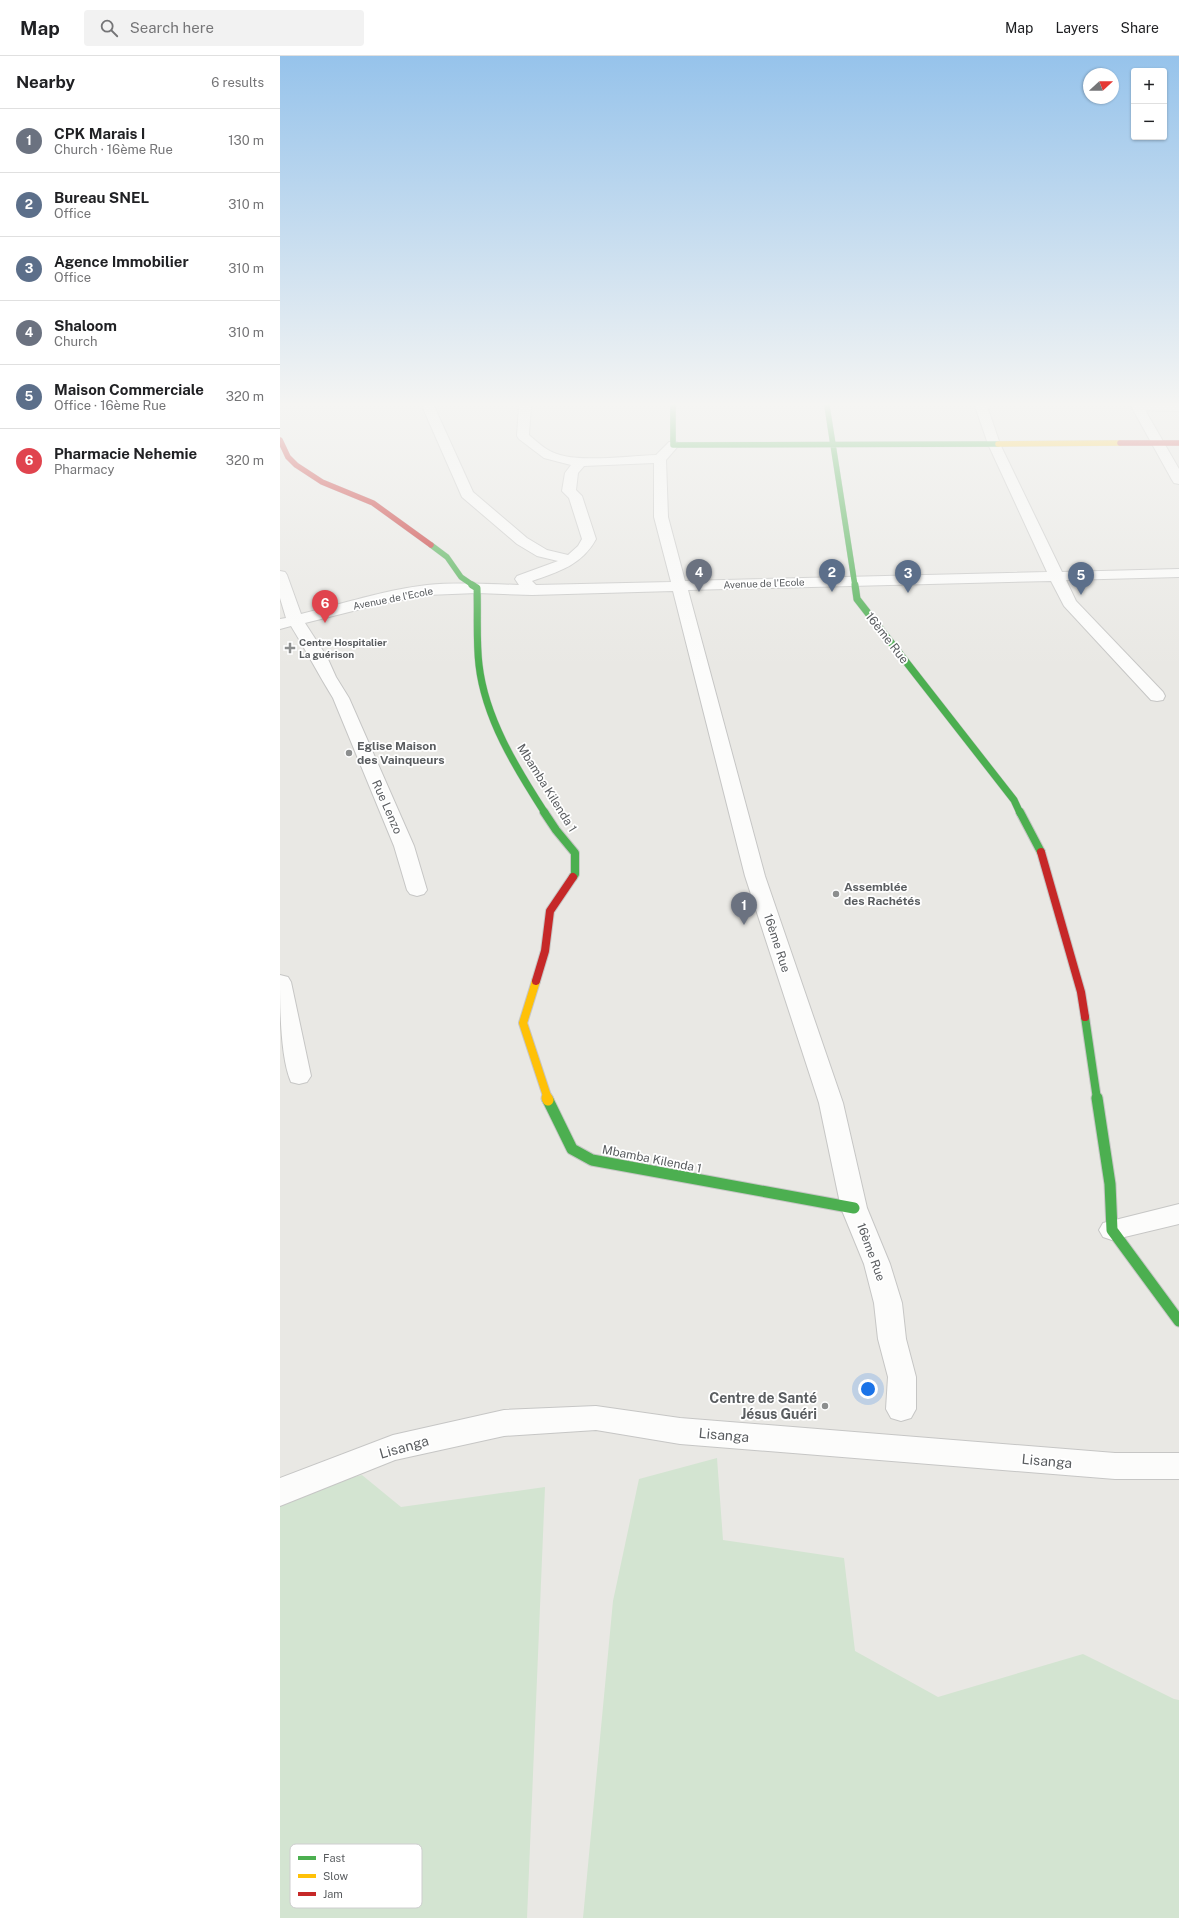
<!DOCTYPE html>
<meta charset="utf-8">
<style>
:root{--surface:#fff;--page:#f2f2f2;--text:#202124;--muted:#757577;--line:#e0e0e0;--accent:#8c8e8e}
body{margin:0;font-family:"Public Sans",sans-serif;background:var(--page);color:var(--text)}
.controls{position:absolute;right:12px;top:12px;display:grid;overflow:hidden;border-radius:4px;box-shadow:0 1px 3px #0004}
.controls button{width:36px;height:36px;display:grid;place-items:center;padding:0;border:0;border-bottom:1px solid var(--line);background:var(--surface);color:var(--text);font:20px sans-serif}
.compass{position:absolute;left:803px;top:12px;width:36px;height:36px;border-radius:50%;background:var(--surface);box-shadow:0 1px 3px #0004;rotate:69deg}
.you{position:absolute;left:588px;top:1333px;width:14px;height:14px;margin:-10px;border:3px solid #fff;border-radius:50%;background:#1a73e8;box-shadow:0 0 0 6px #1a73e833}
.badge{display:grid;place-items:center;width:26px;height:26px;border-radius:50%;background:var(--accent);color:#fff;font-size:13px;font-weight:700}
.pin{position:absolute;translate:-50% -33px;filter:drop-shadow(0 1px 2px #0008)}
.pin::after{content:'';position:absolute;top:21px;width:14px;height:12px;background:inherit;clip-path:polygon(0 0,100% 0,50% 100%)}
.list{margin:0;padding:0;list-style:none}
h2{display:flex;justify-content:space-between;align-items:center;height:52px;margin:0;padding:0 16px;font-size:17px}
h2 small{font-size:13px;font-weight:400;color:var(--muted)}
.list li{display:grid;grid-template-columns:26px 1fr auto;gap:12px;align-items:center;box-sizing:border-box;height:64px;padding:0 16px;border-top:1px solid var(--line)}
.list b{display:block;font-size:15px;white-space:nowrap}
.list p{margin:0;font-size:13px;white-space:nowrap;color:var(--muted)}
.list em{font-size:13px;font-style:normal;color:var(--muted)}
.icon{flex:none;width:22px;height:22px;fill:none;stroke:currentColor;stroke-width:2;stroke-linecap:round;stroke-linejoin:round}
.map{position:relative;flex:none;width:899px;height:1862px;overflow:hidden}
header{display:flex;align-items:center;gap:24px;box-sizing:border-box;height:56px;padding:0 20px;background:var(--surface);border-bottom:1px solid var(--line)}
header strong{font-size:19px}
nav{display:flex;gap:22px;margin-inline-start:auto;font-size:14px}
.search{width:280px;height:36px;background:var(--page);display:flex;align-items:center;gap:10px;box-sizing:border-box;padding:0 14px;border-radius:4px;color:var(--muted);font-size:15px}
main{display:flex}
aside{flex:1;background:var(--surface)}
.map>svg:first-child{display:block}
.green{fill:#d3e4d1}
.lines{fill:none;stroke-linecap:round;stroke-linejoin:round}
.street-casing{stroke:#c6c6c5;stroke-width:2}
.fast-far3-casing{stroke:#c6c6c5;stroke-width:6}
.fast-far2-casing{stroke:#c6c6c5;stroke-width:8}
.fast-far1-casing{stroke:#c6c6c5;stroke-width:10}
.fast-casing{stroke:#c6c6c5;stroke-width:13}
.slow-far2-casing{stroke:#c6c6c5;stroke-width:6}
.slow-far1-casing{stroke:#c6c6c5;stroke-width:10}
.slow-casing{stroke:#c6c6c5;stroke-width:13}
.jam-far1-casing{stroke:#c6c6c5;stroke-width:6}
.jam-casing{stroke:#c6c6c5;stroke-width:10}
.street{fill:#fcfcfb;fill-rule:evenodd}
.fast-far3{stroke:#4caf50;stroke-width:5.5}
.fast-far2{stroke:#4caf50;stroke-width:7}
.fast-far1{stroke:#4caf50;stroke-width:8}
.fast{stroke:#4caf50;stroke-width:11}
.slow-far2{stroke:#ffc107;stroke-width:5.5}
.slow-far1{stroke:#ffc107;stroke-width:8}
.slow{stroke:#ffc107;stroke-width:11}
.jam-far1{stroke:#c62828;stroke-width:5.5}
.jam{stroke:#c62828;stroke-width:8}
.poi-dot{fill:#8c8e8e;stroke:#fff;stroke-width:1.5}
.labels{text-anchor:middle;stroke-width:3.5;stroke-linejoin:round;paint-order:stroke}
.far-street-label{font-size:10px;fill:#5a5d60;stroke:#fff}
.far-poi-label{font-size:10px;font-weight:bold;fill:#5a5d60;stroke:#fff;text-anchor:start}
.street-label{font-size:12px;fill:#5a5d60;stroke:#fff}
.poi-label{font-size:12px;font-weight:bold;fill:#5a5d60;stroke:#fff;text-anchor:start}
.near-poi-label{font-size:14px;font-weight:bold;fill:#5a5d60;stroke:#fff;text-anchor:end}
.near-street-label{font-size:14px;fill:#5a5d60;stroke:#fff}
.key{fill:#fff;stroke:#cececf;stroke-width:1}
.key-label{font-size:11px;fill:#5a5d60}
</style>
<header>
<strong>Map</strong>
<div class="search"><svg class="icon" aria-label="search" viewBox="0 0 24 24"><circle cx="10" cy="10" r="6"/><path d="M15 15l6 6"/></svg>Search here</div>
<nav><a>Map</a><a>Layers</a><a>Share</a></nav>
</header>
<main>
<aside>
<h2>Nearby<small>6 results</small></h2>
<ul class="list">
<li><span class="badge" style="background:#6b7280">1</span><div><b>CPK Marais I</b><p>Church · 16ème Rue</p></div><em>130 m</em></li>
<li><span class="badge" style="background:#5c6f8a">2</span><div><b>Bureau SNEL</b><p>Office</p></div><em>310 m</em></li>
<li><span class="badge" style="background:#5c6f8a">3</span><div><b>Agence Immobilier</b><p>Office</p></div><em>310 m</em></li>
<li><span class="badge" style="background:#6b7280">4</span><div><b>Shaloom</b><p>Church</p></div><em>310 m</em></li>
<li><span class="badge" style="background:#5c6f8a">5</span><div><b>Maison Commerciale</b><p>Office · 16ème Rue</p></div><em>320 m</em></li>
<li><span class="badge" style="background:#e0444e">6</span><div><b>Pharmacie Nehemie</b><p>Pharmacy</p></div><em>320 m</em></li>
</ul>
</aside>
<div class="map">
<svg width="899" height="1862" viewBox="0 0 899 1862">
<rect width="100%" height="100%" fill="#e9e8e4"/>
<path class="green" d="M437,1402L443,1484L564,1502L575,1595L658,1641L803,1598L894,1643L899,1644V1862H303L333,1545L359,1423Z
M82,1419L121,1451L265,1431L247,1862H0V1438Z"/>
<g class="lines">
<defs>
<path id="street" d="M142,350H154L193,436L247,482L267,494L288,499L298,490L302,483L289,442L282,435L285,417L291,409L264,402L239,383L237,380L239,350H251L249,379C258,387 268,396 280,399C303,406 351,400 376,399L389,386H397L399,389L386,404L388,461L405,525L767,516L708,388L695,350H707L720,388L782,516L899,513V521L786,524L796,545L883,636L885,640L883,644L877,645L871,644L784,550L771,525L408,534L485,820L563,1047L587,1152L610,1208L622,1247L626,1283L636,1321V1353L631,1362L621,1365L611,1362L606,1353L608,1321L598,1283L594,1247L584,1208L561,1152L539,1047L465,820L393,535L252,539L197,537L147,539L105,547L25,567L47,601L56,621L69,642L134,790L147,834L144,838L137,840L130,838L127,834L114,790L53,642C38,618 26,594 11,570L0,573V563L6,562L0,542V515L5,516L7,519L21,558C62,548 104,534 147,529C177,526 209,528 239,529L235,523L237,520L278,505L257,500L237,488L182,441ZM374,407V461L391,526L256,529L252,525C278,516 302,509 316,483L302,440L296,434L298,417L304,410Z
M851,350H899V355L865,354L899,413V428L894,427L892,424Z
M0,919L8,921L11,926L31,1020L27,1026L19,1028L11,1026C0,1001 0,948 0,919Z
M899,1148V1168L832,1184L823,1181L819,1174L823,1167Z
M316,1350L400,1362L835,1397H899V1423H835L400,1388L316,1374L224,1380L115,1404L0,1450V1422L113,1379L224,1354Z"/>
<path id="fast-far3" d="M393,350V389L718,388
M547,350L575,530
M151,489L167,501L181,521L194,530"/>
<path id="fast-far2" d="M192,529L197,532C198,557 196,584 199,609C205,662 236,712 265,757
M575,529L577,543L734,744L740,757"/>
<path id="fast-far1" d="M264,756L276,774L295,797V818L293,821
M740,756L761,796
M805,961L817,1043"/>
<path id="fast" d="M817,1042L830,1128L832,1174L899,1265
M268,1044L292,1093L312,1104L574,1152"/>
<path id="slow-far2" d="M718,388L840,387"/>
<path id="slow-far1" d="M256,925L243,967L268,1043"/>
<path id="slow" d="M267,1042L268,1044"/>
<path id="jam-far1" d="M0,384L8,401L16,409L42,426L93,447L151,489
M840,387H899"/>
<path id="jam" d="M761,796L801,936L805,961
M256,925L265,895L270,855L293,821"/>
</defs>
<use href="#street" class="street-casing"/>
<use href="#fast-far3" class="fast-far3-casing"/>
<use href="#fast-far2" class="fast-far2-casing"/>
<use href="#fast-far1" class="fast-far1-casing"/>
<use href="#fast" class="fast-casing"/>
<use href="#slow-far2" class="slow-far2-casing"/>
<use href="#slow-far1" class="slow-far1-casing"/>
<use href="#slow" class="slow-casing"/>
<use href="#jam-far1" class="jam-far1-casing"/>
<use href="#jam" class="jam-casing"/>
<use href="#street" class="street"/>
<use href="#fast-far3" class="fast-far3"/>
<use href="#fast-far2" class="fast-far2"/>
<use href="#fast-far1" class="fast-far1"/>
<use href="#fast" class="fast"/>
<use href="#slow-far2" class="slow-far2"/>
<use href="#slow-far1" class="slow-far1"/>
<use href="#slow" class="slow"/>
<use href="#jam-far1" class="jam-far1"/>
<use href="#jam" class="jam"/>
</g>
<linearGradient id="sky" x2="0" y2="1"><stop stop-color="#96c3eb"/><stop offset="0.57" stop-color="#f5f5f3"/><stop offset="1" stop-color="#f5f5f3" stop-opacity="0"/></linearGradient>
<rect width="899" height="611" fill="url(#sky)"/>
<g class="poi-dot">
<path d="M8 586h4v4h4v4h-4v4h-4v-4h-4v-4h4z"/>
<circle cx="69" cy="697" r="4"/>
<circle cx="556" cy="838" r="4"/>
<circle cx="545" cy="1350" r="4"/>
</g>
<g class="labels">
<g class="far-street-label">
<text transform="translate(484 527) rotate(-2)" y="4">Avenue de l'Ecole</text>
<text transform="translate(113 542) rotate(-11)" y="4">Avenue de l'Ecole</text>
</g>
<g class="far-poi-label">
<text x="19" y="590">Centre Hospitalier<tspan x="19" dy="12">La guérison</tspan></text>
</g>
<g class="street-label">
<text transform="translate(607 582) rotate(52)" y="4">16ème Rue</text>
<text transform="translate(267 732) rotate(58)" y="4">Mbamba Kilenda 1</text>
<text transform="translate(107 751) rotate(66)" y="4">Rue Lenzo</text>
<text transform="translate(497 887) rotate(72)" y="4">16ème Rue</text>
<text transform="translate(372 1103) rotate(11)" y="4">Mbamba Kilenda 1</text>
<text transform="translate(591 1196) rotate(70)" y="4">16ème Rue</text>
</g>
<g class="poi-label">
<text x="77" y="694">Eglise Maison<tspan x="77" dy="14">des Vainqueurs</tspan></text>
<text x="564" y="835">Assemblée<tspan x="564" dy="14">des Rachétés</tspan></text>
</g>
<g class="near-poi-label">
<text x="537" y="1347">Centre de Santé<tspan x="537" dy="16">Jésus Guéri</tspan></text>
</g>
<g class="near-street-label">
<text transform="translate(444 1379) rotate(5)" y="5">Lisanga</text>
<text transform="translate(124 1391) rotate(-16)" y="5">Lisanga</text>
<text transform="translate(767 1405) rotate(5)" y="5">Lisanga</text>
</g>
</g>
<rect x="10" y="1788" width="132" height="64" rx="6" class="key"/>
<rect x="18" y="1800" width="18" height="4" fill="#4caf50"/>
<rect x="18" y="1818" width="18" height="4" fill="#ffc107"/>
<rect x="18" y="1836" width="18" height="4" fill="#c62828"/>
<g class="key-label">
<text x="43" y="1806">Fast</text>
<text x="43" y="1824">Slow</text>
<text x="43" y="1842">Jam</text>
</g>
</svg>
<div class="controls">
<button>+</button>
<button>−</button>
</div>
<svg class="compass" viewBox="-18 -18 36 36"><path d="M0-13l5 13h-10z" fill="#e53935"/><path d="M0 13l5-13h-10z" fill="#757577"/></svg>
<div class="you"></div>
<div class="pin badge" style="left:464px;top:869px;background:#6b7280">1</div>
<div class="pin badge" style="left:552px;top:536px;background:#5c6f8a">2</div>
<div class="pin badge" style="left:628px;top:537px;background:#5c6f8a">3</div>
<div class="pin badge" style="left:419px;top:536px;background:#6b7280">4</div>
<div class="pin badge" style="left:801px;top:539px;background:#5c6f8a">5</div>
<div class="pin badge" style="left:45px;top:567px;background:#e0444e">6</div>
</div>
</main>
